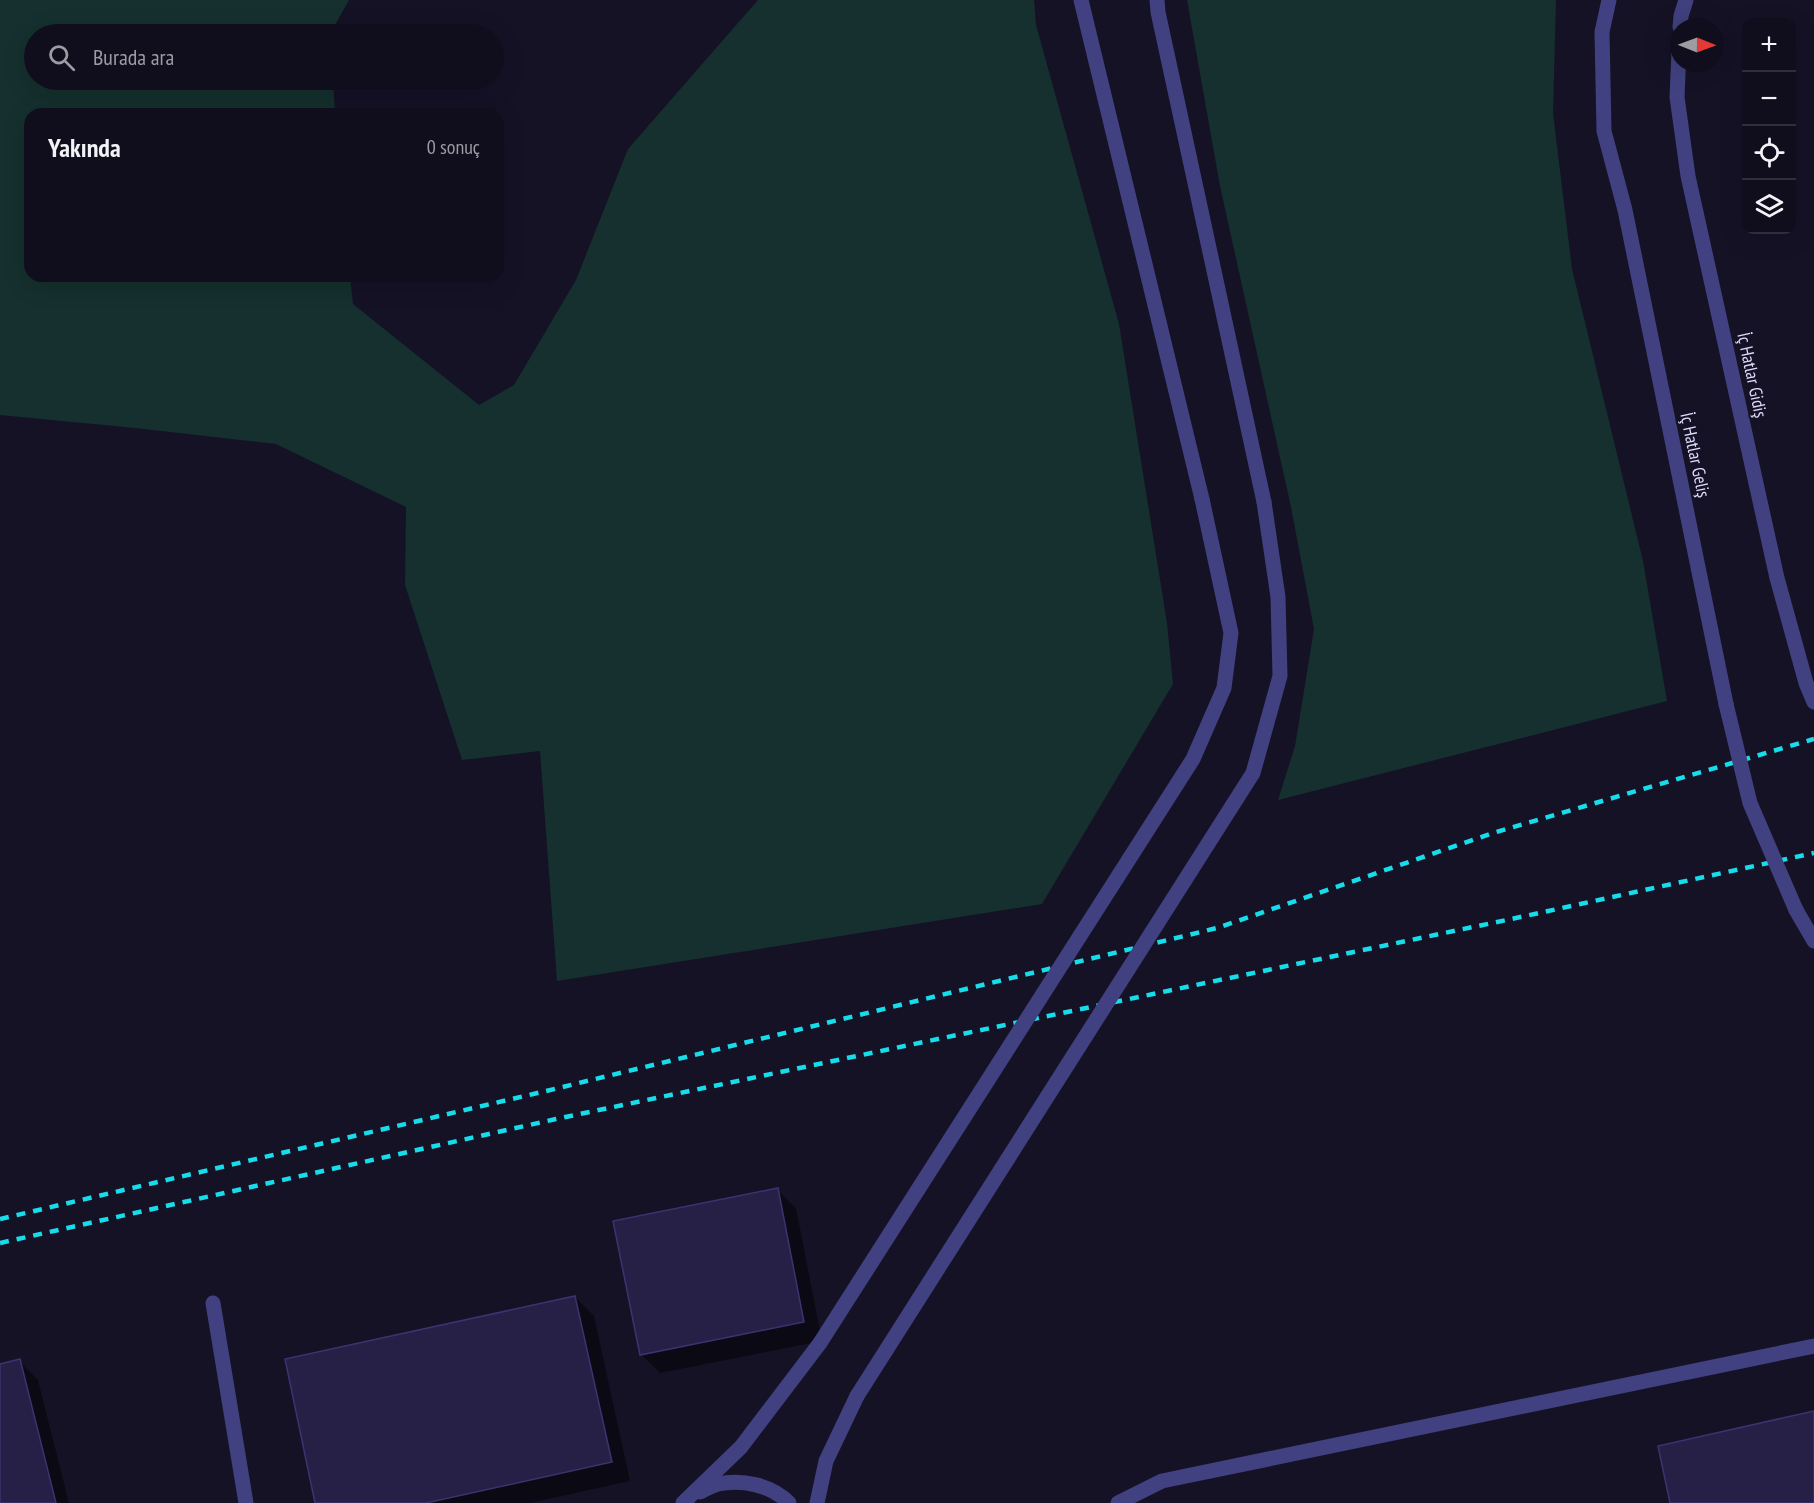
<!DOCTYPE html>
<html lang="tr">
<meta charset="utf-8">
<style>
:root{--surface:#100e1c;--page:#1e1c29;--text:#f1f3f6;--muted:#9c9ca3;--line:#302e3b}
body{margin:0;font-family:"PT Sans Narrow",sans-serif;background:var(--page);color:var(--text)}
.controls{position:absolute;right:18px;top:18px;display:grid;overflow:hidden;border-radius:12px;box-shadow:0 6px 24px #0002}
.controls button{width:54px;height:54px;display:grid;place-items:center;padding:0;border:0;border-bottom:2px solid var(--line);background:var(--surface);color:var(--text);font:30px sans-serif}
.compass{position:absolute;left:1670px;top:18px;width:54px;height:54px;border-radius:50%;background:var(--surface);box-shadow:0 6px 24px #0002;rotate:91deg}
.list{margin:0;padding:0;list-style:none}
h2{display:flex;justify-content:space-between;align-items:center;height:78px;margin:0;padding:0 24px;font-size:26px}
h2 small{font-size:20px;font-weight:400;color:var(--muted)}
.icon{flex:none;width:33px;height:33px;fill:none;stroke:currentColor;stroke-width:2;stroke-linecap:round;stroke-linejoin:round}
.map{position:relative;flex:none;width:1814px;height:1503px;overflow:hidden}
.search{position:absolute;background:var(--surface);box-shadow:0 6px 24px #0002;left:24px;top:24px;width:480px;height:66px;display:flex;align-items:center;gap:15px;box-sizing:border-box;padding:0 21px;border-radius:33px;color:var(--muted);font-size:22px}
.panel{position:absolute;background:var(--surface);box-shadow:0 6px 24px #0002;left:24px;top:108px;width:480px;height:174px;border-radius:18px}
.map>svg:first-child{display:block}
.green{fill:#15302e}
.shadow{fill:#0007}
.building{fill:#261f46;stroke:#3d3370;stroke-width:1.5}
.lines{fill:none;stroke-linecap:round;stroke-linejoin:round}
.minor{stroke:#414181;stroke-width:15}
.rail{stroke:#17ddeb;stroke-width:4.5;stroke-dasharray:9 8;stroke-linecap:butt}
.minor-bridge{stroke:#414181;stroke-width:15}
.labels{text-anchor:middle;stroke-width:4.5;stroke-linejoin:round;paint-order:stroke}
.street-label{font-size:18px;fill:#dddafc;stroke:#151226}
</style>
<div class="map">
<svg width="1814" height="1503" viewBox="0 0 1814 1503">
<rect width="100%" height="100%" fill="#151226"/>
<path class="green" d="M0,0H349L330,34H34V80H333L335,114H30V276H350L353,304L479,405L514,385L576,280L628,149L758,0H1034L1036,25L1119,324L1167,623L1173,684L1042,904L557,981L540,751L462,760L405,585L406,507L276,444L135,428L0,415Z
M1187,0H1556L1553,113L1572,269L1643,561L1667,701L1278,800L1295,746L1314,629L1291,507L1220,186Z"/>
<path class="shadow" d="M777,1190L796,1208L822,1341L660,1373L641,1354Z
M575,1297L594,1316L630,1481L530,1503H317Z
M19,1361L38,1380L69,1503H0V1366Z"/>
<path class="building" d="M778,1188L804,1322L640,1355L613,1221Z
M575,1296L612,1462L426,1503H315L285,1359Z
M20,1359L56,1503H0V1364Z
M1814,1411V1503H1670L1658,1446Z"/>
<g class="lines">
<path class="minor" d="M1081,0L1202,499
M1157,0L1158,12L1264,502
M1609,0L1602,32L1604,131L1625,210L1726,704
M1680,27L1681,16L1686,0
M1679,51L1677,97L1688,176L1777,578L1806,683L1814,702
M1796,910L1814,941
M213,1303L246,1503
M700,1492C706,1489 712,1486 718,1484C742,1479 772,1485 789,1503
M683,1503L741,1447L820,1343
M817,1503L826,1461L857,1396
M1118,1503L1162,1481L1814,1346"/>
<path class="rail" d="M0,1219L546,1091L1217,928L1493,833L1814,739
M0,1243L556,1119L1516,918L1814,853"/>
<path class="minor-bridge" d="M1726,704L1750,803L1796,910
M820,1343L1193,759L1224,688L1231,633L1202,499
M857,1396L1253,773L1280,676L1278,597L1264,502"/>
</g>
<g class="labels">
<g class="street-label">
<text transform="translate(1752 375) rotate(78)" y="6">İç Hatlar Gidiş</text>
<text transform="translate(1695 455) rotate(78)" y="6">İç Hatlar Geliş</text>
</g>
</g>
</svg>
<div class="controls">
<button>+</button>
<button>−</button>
<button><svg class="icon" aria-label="locate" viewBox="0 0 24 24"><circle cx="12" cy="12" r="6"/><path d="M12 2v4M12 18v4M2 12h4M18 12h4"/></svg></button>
<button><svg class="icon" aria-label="layers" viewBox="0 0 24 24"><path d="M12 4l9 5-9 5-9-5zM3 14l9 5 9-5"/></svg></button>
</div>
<svg class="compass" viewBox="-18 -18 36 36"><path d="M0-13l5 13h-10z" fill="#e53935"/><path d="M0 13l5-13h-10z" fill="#9c9ca3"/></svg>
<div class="search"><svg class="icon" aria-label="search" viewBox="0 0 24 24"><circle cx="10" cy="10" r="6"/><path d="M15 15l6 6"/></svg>Burada ara</div>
<section class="panel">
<h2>Yakında<small>0 sonuç</small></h2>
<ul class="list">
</ul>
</section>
</div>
